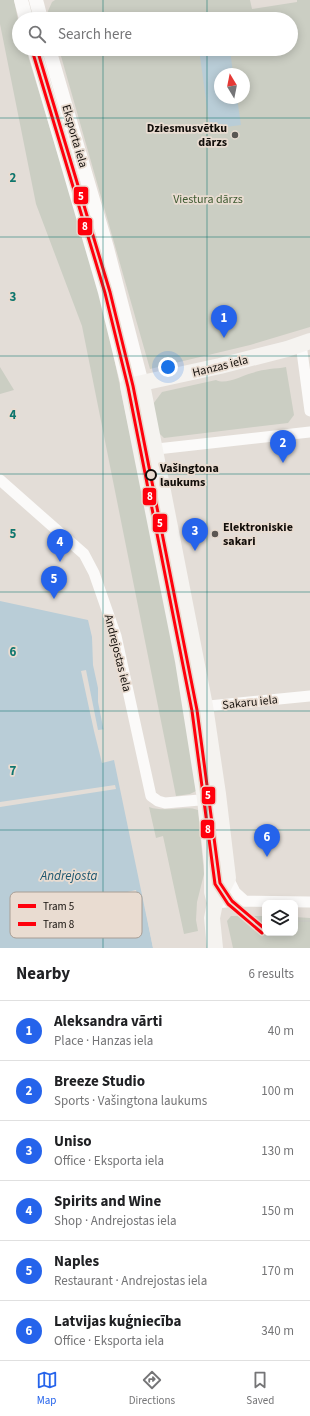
<!DOCTYPE html>
<meta charset="utf-8">
<style>
:root{--surface:#fff;--page:#f6f6f6;--text:#202124;--muted:#757577;--line:#e0e0e0;--accent:#2563eb}
body{margin:0;font-family:"Source Sans 3",sans-serif;background:var(--page);color:var(--text)}
.controls{position:absolute;right:12px;bottom:12px;display:grid;overflow:hidden;border-radius:8px;box-shadow:0 2px 10px #0003}
.controls button{width:36px;height:36px;display:grid;place-items:center;padding:0;border:0;border-bottom:1px solid var(--line);background:var(--surface);color:var(--text);font:20px sans-serif}
.compass{position:absolute;left:214px;top:68px;width:36px;height:36px;border-radius:50%;background:var(--surface);box-shadow:0 2px 10px #0003;rotate:350deg}
.you{position:absolute;left:168px;top:367px;width:14px;height:14px;margin:-10px;border:3px solid #fff;border-radius:50%;background:#1a73e8;box-shadow:0 0 0 6px #1a73e833}
.badge{display:grid;place-items:center;width:26px;height:26px;border-radius:50%;background:var(--accent);color:#fff;font-size:13px;font-weight:700}
.pin{position:absolute;translate:-50% -33px;filter:drop-shadow(0 1px 2px #0008)}
.pin::after{content:'';position:absolute;top:21px;width:14px;height:12px;background:inherit;clip-path:polygon(0 0,100% 0,50% 100%)}
.list{margin:0;padding:0;list-style:none}
h2{display:flex;justify-content:space-between;align-items:center;height:52px;margin:0;padding:0 16px;font-size:17px}
h2 small{font-size:13px;font-weight:400;color:var(--muted)}
.list li{display:grid;grid-template-columns:26px 1fr auto;gap:12px;align-items:center;box-sizing:border-box;height:60px;padding:0 16px;border-top:1px solid var(--line)}
.list b{display:block;font-size:15px;white-space:nowrap}
.list p{margin:0;font-size:13px;white-space:nowrap;color:var(--muted)}
.list em{font-size:13px;font-style:normal;color:var(--muted)}
.icon{flex:none;width:22px;height:22px;fill:none;stroke:currentColor;stroke-width:2;stroke-linecap:round;stroke-linejoin:round}
.map{position:relative;flex:none;width:310px;height:948px;overflow:hidden}
.search{position:absolute;background:var(--surface);box-shadow:0 2px 10px #0003;left:12px;right:12px;top:12px;height:44px;display:flex;align-items:center;gap:10px;box-sizing:border-box;padding:0 14px;border-radius:22px;color:var(--muted);font-size:15px}
.sheet{height:412px;background:var(--surface)}
nav{display:flex;justify-content:space-around;align-items:center;box-sizing:border-box;height:56px;border-top:1px solid var(--line);background:var(--surface);font-size:11px;color:var(--muted)}
nav a{display:grid;justify-items:center;gap:2px}
nav .on{color:var(--accent)}
.map>svg:first-child{display:block}
.green{fill:#cbcec3;fill-rule:evenodd}
.water{fill:#b9cdd7}
.pier{fill:#e3ddd7}
.lines{fill:none;stroke-linecap:round;stroke-linejoin:round}
.minor{stroke:#fbfaf9;stroke-width:11}
.tertiary{stroke:#fbfaf9;stroke-width:14}
.secondary{stroke:#f5f3f0;stroke-width:16}
.tram{stroke:#cac8c6;stroke-width:1}
.tram-1-casing{stroke:#e9dcd1;stroke-width:6}
.tram-2-casing{stroke:#e9dcd1;stroke-width:6}
.tram-1{stroke:#ff000c;stroke-width:3}
.tram-2{stroke:#ff000c;stroke-width:3}
.grid{fill:none;stroke:#0f766e;stroke-width:1;stroke-opacity:0.55}
.poi-dot{fill:#5b5652;stroke:#e9dcd1;stroke-width:1.5}
.stop-dot{fill:#e9dcd1;stroke:#120e0a;stroke-width:2}
.labels{text-anchor:middle;stroke-width:3.5;stroke-linejoin:round;paint-order:stroke}
.poi-label{font-size:12px;font-weight:bold;fill:#120e0a;stroke:#e9dcd1;text-anchor:end}
.street-label{font-size:12px;fill:#120e0a;stroke:#e9dcd1}
.park-label{font-size:12px;fill:#3f5b32;stroke:#e9dcd1}
.stop-label{font-size:12px;font-weight:bold;fill:#120e0a;stroke:#e9dcd1;text-anchor:start}
.water-label{font-size:13px;font-style:italic;fill:#1d5770;stroke:#e9dcd1}
.key{fill:#e9dcd1;stroke:#a89e95;stroke-width:1}
.key-label{font-size:11px;fill:#120e0a}
.grid-label{font-size:13px;text-anchor:middle;font-weight:bold;fill:#0f766e;stroke:#e9dcd1;stroke-width:3.5;stroke-linejoin:round;paint-order:stroke}
.line-badge{stroke:#e9dcd1;stroke-width:1.5}
.badge-label{font-size:11px;text-anchor:middle;font-weight:bold;fill:#fff}
</style>
<div class="map">
<svg width="310" height="948" viewBox="0 0 310 948">
<rect width="100%" height="100%" fill="#e3ddd7"/>
<path class="green" d="M0,0H14L19,25V49H26L101,297L177,655L196,791L190,794L176,796L82,326L36,204L0,24Z
M55,0H250L252,9L297,2V0H310V327L250,345L150,369L59,49H291V19H50L48,11L52,2ZM220,74H244V98H220Z
M0,367L14,390L0,394Z
M286,367L294,415L288,423L164,438L158,432L153,404L162,392L216,380C226,385 241,376 252,373C262,369 275,369 286,367Z
M149,807C166,813 185,805 198,810L204,874L197,902L196,920L198,931L184,934L163,836L156,838Z
M231,916H265V933H295V917L310,918V948H233L227,921Z"/>
<path class="water" d="M199,49H230L233,74H220V98H237L241,125L210,129Z
M0,601L88,620L92,637L93,665L98,688V702L107,747L117,762L153,948H0Z"/>
<path class="pier" d="M86,670L98,730L106,729L109,747L119,761L155,948H153L114,760L102,763L94,731L81,671Z
M115,785L116,789L0,807V802Z
M136,890L137,894L20,921L18,917Z"/>
<g class="lines">
<path class="minor" d="M301,344L310,411
M148,450L310,432
M0,480L84,554L94,573L116,636L151,796L158,801L165,803L211,799
M199,707L310,696
M228,878L235,892L245,901
M215,903L237,901L310,902"/>
<path class="tertiary" d="M21,0L26,19
M36,0L41,19
M34,49L105,292L128,386
M49,49L107,248L142,384"/>
<path class="secondary" d="M142,384L205,706L218,794L228,878L215,903L212,918L215,948
M215,903L212,892V865L205,799L183,661L128,386L220,366L287,349L310,341"/>
<path class="tram" d="M295,921H310"/>
<defs>
<path id="tram-1" d="M37,49L110,292L133,386L197,710L220,883L232,901L265,929"/>
<path id="tram-2" d="M32,50L105,293L128,387L192,711L215,884L228,904L262,933"/>
</defs>
<use href="#tram-1" class="tram-1-casing"/>
<use href="#tram-2" class="tram-2-casing"/>
<use href="#tram-1" class="tram-1"/>
<use href="#tram-2" class="tram-2"/>
</g>
<path class="grid" d="M103,0V19M207,0V19M103,49V948M207,49V948M0,118H310M0,237H310M0,356H310M0,474H310M0,592H310M0,711H310M0,830H310"/>
<g class="poi-dot">
<circle cx="235" cy="135" r="4"/>
<circle cx="215" cy="534" r="4"/>
</g>
<circle class="stop-dot" cx="151" cy="475" r="5"/>
<g class="labels">
<g class="poi-label">
<text x="227" y="132">Dziesmusvētku<tspan x="227" dy="14">dārzs</tspan></text>
<text x="223" y="531" text-anchor="start">Elektroniskie<tspan x="223" dy="14">sakari</tspan></text>
</g>
<g class="street-label">
<text transform="translate(75 136) rotate(74)" y="4">Eksporta iela</text>
<text transform="translate(220 366) rotate(-14)" y="4">Hanzas iela</text>
<text transform="translate(118 653) rotate(76)" y="4">Andrejostas iela</text>
<text transform="translate(250 702) rotate(-6)" y="4">Sakaru iela</text>
</g>
<g class="park-label">
<text x="208" y="203">Viestura dārzs</text>
</g>
<g class="stop-label">
<text x="160" y="472">Vašingtona<tspan x="160" dy="14">laukums</tspan></text>
</g>
<g class="water-label">
<text x="69" y="880">Andrejosta</text>
</g>
</g>
<rect x="10" y="892" width="132" height="46" rx="6" class="key"/>
<rect x="18" y="904" width="18" height="4" fill="#ff000c"/>
<rect x="18" y="922" width="18" height="4" fill="#ff000c"/>
<g class="key-label">
<text x="43" y="910">Tram 5</text>
<text x="43" y="928">Tram 8</text>
</g>
<g class="grid-label">
<text x="13" y="182">2</text>
<text x="13" y="301">3</text>
<text x="13" y="419">4</text>
<text x="13" y="538">5</text>
<text x="13" y="656">6</text>
<text x="13" y="775">7</text>
</g>
<g class="line-badge">
<rect x="73" y="186" width="16" height="19" rx="4" fill="#ff000c"/>
<rect x="77" y="217" width="16" height="19" rx="4" fill="#ff000c"/>
<rect x="142" y="487" width="15" height="19" rx="4" fill="#ff000c"/>
<rect x="152" y="513" width="16" height="20" rx="4" fill="#ff000c"/>
<rect x="201" y="786" width="15" height="19" rx="4" fill="#ff000c"/>
<rect x="200" y="819" width="15" height="20" rx="4" fill="#ff000c"/>
</g>
<g class="badge-label">
<text x="81" y="200">5</text>
<text x="85" y="230">8</text>
<text x="150" y="500">8</text>
<text x="160" y="527">5</text>
<text x="208" y="799">5</text>
<text x="208" y="833">8</text>
</g>
</svg>
<div class="controls">
<button><svg class="icon" aria-label="layers" viewBox="0 0 24 24"><path d="M12 4l9 5-9 5-9-5zM3 14l9 5 9-5"/></svg></button>
</div>
<svg class="compass" viewBox="-18 -18 36 36"><path d="M0-13l5 13h-10z" fill="#e53935"/><path d="M0 13l5-13h-10z" fill="#757577"/></svg>
<div class="you"></div>
<div class="pin badge" style="left:224px;top:338px">1</div>
<div class="pin badge" style="left:283px;top:463px">2</div>
<div class="pin badge" style="left:195px;top:551px">3</div>
<div class="pin badge" style="left:60px;top:562px">4</div>
<div class="pin badge" style="left:54px;top:599px">5</div>
<div class="pin badge" style="left:267px;top:857px">6</div>
<div class="search"><svg class="icon" aria-label="search" viewBox="0 0 24 24"><circle cx="10" cy="10" r="6"/><path d="M15 15l6 6"/></svg>Search here</div>
</div>
<section class="sheet">
<h2>Nearby<small>6 results</small></h2>
<ul class="list">
<li><span class="badge">1</span><div><b>Aleksandra vārti</b><p>Place · Hanzas iela</p></div><em>40 m</em></li>
<li><span class="badge">2</span><div><b>Breeze Studio</b><p>Sports · Vašingtona laukums</p></div><em>100 m</em></li>
<li><span class="badge">3</span><div><b>Uniso</b><p>Office · Eksporta iela</p></div><em>130 m</em></li>
<li><span class="badge">4</span><div><b>Spirits and Wine</b><p>Shop · Andrejostas iela</p></div><em>150 m</em></li>
<li><span class="badge">5</span><div><b>Naples</b><p>Restaurant · Andrejostas iela</p></div><em>170 m</em></li>
<li><span class="badge">6</span><div><b>Latvijas kuģniecība</b><p>Office · Eksporta iela</p></div><em>340 m</em></li>
</ul>
</section>
<nav>
<a class="on"><svg class="icon" aria-label="map" viewBox="0 0 24 24"><path d="M3 6l6-2 6 2 6-2v14l-6 2-6-2-6 2zM9 4v14M15 6v14"/></svg>Map</a>
<a><svg class="icon" aria-label="directions" viewBox="0 0 24 24"><path d="M12 3l9 9-9 9-9-9zM9 14v-3h6M13 9l2 2-2 2"/></svg>Directions</a>
<a><svg class="icon" aria-label="saved" viewBox="0 0 24 24"><path d="M7 4h10v16l-5-4-5 4z"/></svg>Saved</a>
</nav>
